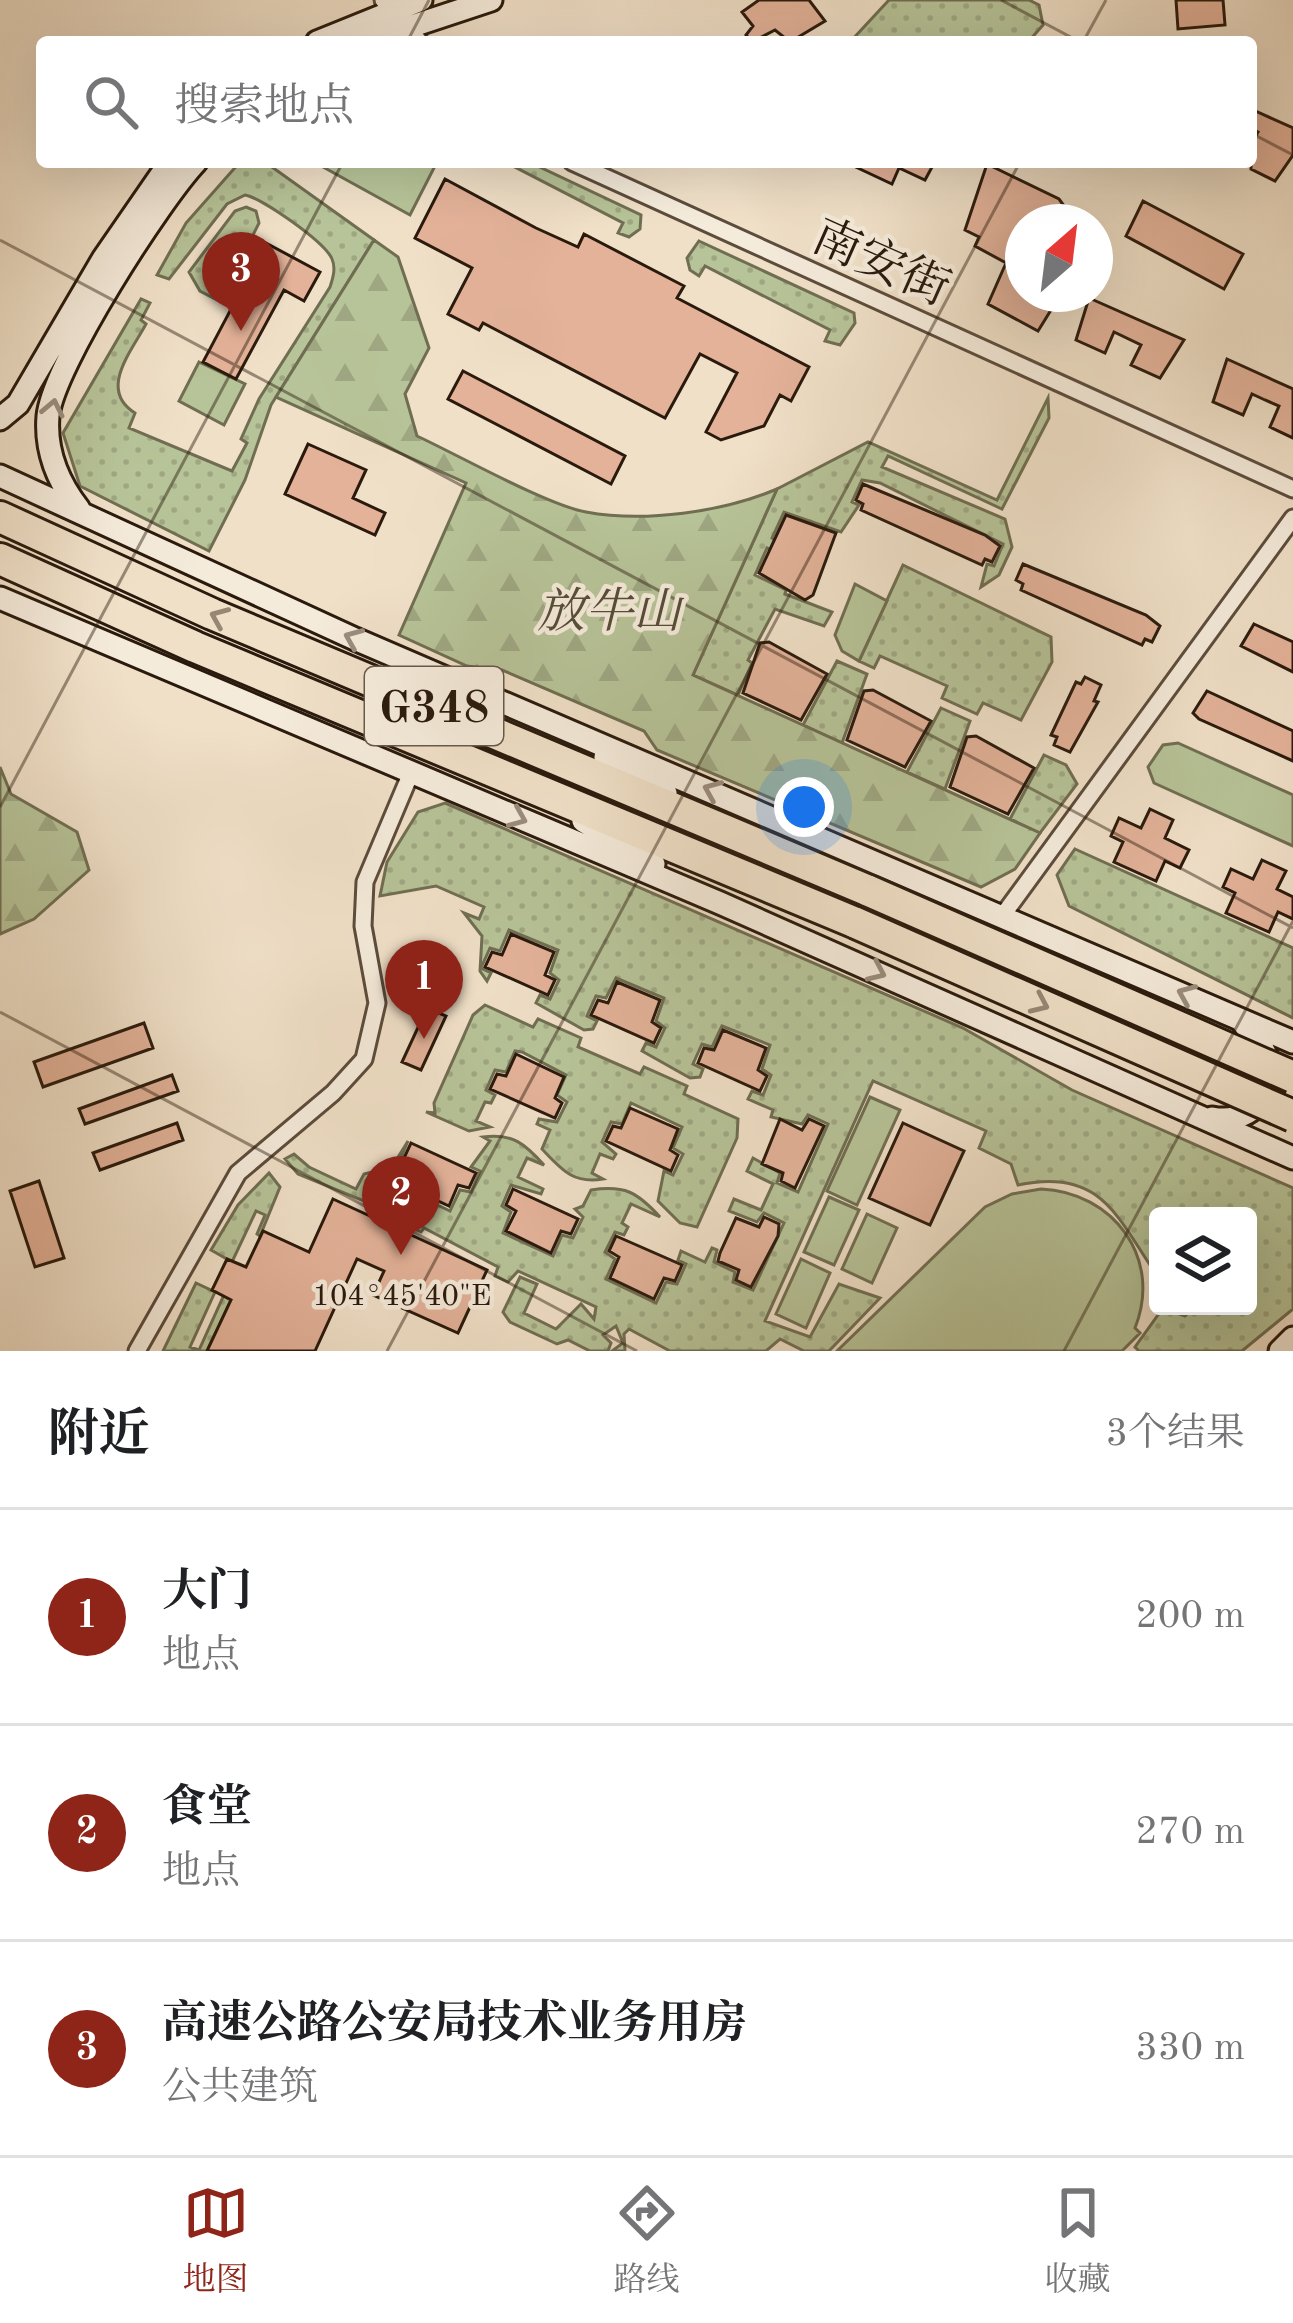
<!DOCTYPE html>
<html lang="zh">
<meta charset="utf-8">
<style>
:root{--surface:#fff;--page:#f6f6f6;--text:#202124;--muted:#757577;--line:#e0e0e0;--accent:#8f2418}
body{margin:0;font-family:"Old Standard TT","Noto Serif SC",serif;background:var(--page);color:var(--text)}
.controls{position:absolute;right:36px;bottom:36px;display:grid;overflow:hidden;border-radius:12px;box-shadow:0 12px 48px #0002}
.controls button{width:108px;height:108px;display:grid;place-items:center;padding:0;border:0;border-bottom:3px solid var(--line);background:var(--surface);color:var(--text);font:60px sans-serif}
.compass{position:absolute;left:1005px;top:204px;width:108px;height:108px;border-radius:50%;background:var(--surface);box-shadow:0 12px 48px #0002;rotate:28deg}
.you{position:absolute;left:804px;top:807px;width:42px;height:42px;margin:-30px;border:9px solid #fff;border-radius:50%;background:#1a73e8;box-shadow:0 0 0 18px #1a73e833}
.badge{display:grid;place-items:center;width:78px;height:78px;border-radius:50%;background:var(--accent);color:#fff;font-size:39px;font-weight:700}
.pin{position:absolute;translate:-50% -99px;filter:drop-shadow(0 3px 6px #0008)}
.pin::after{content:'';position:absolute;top:63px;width:42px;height:36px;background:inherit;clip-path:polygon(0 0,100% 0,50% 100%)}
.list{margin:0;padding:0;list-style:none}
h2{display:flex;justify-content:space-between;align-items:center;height:156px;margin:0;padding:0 48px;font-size:51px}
h2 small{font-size:39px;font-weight:400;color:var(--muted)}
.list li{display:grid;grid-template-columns:78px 1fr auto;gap:36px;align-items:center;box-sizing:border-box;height:216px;padding:0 48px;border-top:3px solid var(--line)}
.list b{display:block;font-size:45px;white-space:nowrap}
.list p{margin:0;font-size:39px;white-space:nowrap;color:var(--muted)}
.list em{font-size:39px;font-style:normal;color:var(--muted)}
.icon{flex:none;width:66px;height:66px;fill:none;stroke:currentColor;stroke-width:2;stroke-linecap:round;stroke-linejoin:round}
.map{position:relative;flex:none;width:1293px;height:1351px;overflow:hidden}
.search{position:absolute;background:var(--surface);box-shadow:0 12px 48px #0002;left:36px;right:36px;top:36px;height:132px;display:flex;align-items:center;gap:30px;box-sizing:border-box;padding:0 42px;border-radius:12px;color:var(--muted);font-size:45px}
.sheet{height:804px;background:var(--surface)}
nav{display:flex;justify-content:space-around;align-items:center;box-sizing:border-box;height:168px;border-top:3px solid var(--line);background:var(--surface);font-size:33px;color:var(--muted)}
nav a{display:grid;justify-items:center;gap:6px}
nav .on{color:var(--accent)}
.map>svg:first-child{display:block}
.grass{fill:url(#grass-dots);stroke:#706e52;stroke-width:3}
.forest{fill:url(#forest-firs);stroke:#706e52;stroke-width:3}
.garden{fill:#b7c398;stroke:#706e52;stroke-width:3}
.building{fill:#e3b299;stroke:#2a1a0d;stroke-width:3}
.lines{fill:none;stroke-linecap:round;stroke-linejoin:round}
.street-casing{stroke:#5c4c3c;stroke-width:21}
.secondary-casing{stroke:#2a1a0d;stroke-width:27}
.highway-casing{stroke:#2a1a0d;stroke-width:36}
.street{stroke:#f5ebdb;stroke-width:15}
.secondary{stroke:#f5ebdb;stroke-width:21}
.highway{stroke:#f0e0c8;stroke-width:30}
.highway-bridge-casing{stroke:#2a1a0d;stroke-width:36;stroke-linecap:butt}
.highway-bridge{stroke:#f0e0c8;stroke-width:30}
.oneway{stroke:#9a8d7e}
.oneway2{stroke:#978774}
.ticks{fill:none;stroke:#2a1a0d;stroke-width:3;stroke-opacity:0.45}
.labels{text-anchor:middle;stroke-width:9;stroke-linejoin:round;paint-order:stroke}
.shield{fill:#f5ebdb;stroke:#67594b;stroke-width:3}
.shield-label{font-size:45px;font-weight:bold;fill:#2a1a0d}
.street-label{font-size:48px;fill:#2a1a0d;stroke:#f5ebdb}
.park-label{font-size:48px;font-style:italic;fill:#544d37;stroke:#f5ebdb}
.ticks-label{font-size:30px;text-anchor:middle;fill:#2a1a0d;stroke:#f5ebdb;stroke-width:9;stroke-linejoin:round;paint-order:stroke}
</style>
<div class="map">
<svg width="1293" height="1351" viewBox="0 0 1293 1351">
<defs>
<pattern id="grass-dots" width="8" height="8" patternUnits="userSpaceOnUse" patternTransform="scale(3)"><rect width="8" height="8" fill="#b7c398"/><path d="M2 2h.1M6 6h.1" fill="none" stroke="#9ea782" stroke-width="1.8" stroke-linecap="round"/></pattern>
<pattern id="forest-firs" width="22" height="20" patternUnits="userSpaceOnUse" patternTransform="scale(3)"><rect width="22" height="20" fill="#b7c398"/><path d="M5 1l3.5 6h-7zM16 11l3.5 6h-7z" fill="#9ea782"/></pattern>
</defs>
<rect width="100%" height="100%" fill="#f0e0c8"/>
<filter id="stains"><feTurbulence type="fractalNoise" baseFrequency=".00167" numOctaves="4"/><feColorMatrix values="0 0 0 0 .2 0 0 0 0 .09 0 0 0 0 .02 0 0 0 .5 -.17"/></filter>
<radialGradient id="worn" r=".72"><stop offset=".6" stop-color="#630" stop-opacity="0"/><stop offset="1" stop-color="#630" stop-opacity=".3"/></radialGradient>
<path class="grass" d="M889,0H1029L1039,5L1043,25L1028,42H850Z
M240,162H265L374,240L271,405L245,480L209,551L80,486L63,433L141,299L150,303L141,320L146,324C131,352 98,390 135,413L129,428L232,471L247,443L241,439L259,399L330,287C333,278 336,268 332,259C325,242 262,198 245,195L227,204L169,279L157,275L186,223Z
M505,162H529L641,215L640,229L629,237L618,233L623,223Z
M246,207L256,211L259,223L244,253L231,247L216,276L228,283L219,301L200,291L189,272L235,211Z
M699,241L854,313L855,323L840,345L825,341L830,330L705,266L699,276L690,270L687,258Z
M1048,398L1049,418L1002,509L888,456L882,467L1005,519L1012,547L999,575L981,587L987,564L994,566L1003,544L880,483L862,480L852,502L859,505L841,532L784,512L772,538L781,543L777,552L767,548L755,575L786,590L785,594L832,612L824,626L775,609L748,660L752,663L738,695L693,675L777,489L868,442L997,500Z
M903,565L1051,637L1052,662L1021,720L983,703L977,714L942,698L947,686L880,656L874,668L859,661Z
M837,661L867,674L842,743L803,725Z
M941,708L970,721L945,789L907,772Z
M1044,755L1066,765L1077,784L1040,833L1010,819Z
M445,803L963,1028L1072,1090L1293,1188V1309L1242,1351H1139L1135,1347L1163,1308L1185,1316L1195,1306H1248V1216H1158V1266L1150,1265C1115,1212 1097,1168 1018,1185L1011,1164L979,1148L986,1131L873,1081L765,1321L810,1337L839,1284L880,1298L829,1351H804L780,1339L766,1351H670L629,1329L624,1334L625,1351H612L623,1343L616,1326L603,1335L611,1343L608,1351H590L568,1340L557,1344L510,1322L503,1312L520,1277L537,1284L524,1313L556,1329L581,1304L594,1319L596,1307L518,1271L508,1282L495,1276L498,1267L424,1228L421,1232L394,1220L396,1214L298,1174L285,1159L294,1154L309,1167L356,1189L364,1174L392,1167L408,1141L400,1160L409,1167L400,1187L450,1211L460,1190L471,1192L480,1171L471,1167L490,1141L483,1137C513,1133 525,1144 544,1165L527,1158L518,1177L543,1189L541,1194L511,1185L502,1206L511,1212L503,1233L553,1256L562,1235L573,1238L583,1217L575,1209L583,1206L591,1190C625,1185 637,1192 660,1217L631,1204L622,1223L628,1227L624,1235L615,1232L605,1252L615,1259L606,1279L656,1303L666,1282L677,1284L686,1264L678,1260L681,1251L705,1262L712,1248L717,1250L714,1262L735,1272L733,1282L753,1290L784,1223L764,1213L757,1222L729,1211L734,1199L761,1210L773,1184L747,1171L753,1158L780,1173L777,1183L798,1192L828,1124L808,1115L802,1124L771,1117L773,1110L748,1099L752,1091L763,1095L771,1075L762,1069L770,1045L722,1026L712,1047L702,1044L693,1064L703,1069L700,1077L690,1078L642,1051L646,1043L656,1047L665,1028L656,1021L664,998L616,978L606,998L596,996L587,1016L597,1021L593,1029L584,1030L536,1003L540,995L550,999L559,980L550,973L558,950L509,930L500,951L490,948L481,968L491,973L487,981L480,971L482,936L464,913L479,919L484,907L436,886L380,896L387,862L418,812Z
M1075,849L1293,948V1018L1069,906L1057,875Z
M485,1005L533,1027L538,1019L581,1038L578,1047L640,1074L644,1067L687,1086L684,1094L738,1119L737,1138L697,1227L680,1223L658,1201L664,1171L673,1175L683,1154L673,1148L682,1127L631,1103L622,1124L611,1122L602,1142L616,1154L613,1159L600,1154L592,1173L603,1179C573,1184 562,1170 542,1149L550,1130L537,1124L539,1119L557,1122L567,1102L557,1095L566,1075L522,1052L515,1051L506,1072L495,1070L486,1090L495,1095L491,1103L485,1102L476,1121L490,1127L469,1131L426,1112L435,1113L434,1103L473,1015Z
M269,1173L280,1187L260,1236L257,1234L265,1215L256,1211L232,1262L211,1250L238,1205Z
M196,1283L215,1292L190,1347L199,1350L224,1295L232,1298L207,1351H163Z"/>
<path class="forest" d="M374,240L398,257L429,348L405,394L417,436C458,455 547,505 586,512C645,523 722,512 777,489L693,675L1040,833L1015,869L981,887L657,750L644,731L502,670L467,666L399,635L466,483L276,397Z
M0,767L11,794L77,832L89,870L34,919L0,934Z"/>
<path class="garden" d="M314,162H437L410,215Z
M199,362L245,384L224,425L179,401Z
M855,584L887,601L859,661L842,651L835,635Z
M1178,743L1293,795V846L1154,783L1148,767L1163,745Z
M870,1097L900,1110L857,1205L827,1191Z
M1041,1189C1113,1192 1163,1258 1135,1328L1140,1333L1122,1351H837L985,1207L1012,1194Z
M829,1197L859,1210L834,1265L804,1252Z
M867,1214L897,1228L872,1283L842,1269Z
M801,1259L830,1273L806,1328L776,1314Z"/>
<path class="building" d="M759,0H809L825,21L790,42L775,30L752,42L746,35L753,26L742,12Z
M1176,0H1223L1225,25L1178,29Z
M1251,109L1293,128V155L1275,181L1251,169V144L1258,132L1251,128Z
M845,162H923L932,167L925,180L899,168L892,184Z
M987,164L1059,199L1067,210L1090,222H1023V294L1059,297L1038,331L988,304L1006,263L975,246L979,237L965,230Z
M445,179L536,228L578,247L584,234L684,286L677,298L809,367L791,401L780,395L764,426L721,440L706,432L737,373L700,354L665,418L483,323L479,330L448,314L472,268L415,238Z
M1143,201L1243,254L1224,289L1126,236Z
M266,243L320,272L304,301L284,290L236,379L203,362Z
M1089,298L1184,340L1160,378L1131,365L1141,345L1114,332L1105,353L1076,340Z
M1227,359L1293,389V438L1270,427L1279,406L1265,400L1252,394L1243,415L1213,402Z
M463,371L625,456L611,484L448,399Z
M308,444L366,470L353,498L385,513L375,535L285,494Z
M863,484L985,535L1000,546L992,562L985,559L982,565L861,510L863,504L856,500Z
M786,515L836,533L813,595L805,600L759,573Z
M1023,564L1146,615L1160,626L1152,642L1145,639L1142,645L1021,590L1023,584L1016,580Z
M1254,624L1293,642V672L1241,646Z
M769,642L827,674L801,720L743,693L760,643Z
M1085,677L1101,685L1094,701L1098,702L1070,752L1054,745L1057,737L1051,735L1076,682L1081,684Z
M873,690L931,721L905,767L847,740L864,691Z
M1207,691L1293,731V761L1199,719L1193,713Z
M976,736L1034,768L1008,814L950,787L967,737Z
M1150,809L1173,820L1165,838L1189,850L1180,868L1165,861L1156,881L1114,862L1123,842L1111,836L1119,818L1141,828Z
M1262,860L1286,871L1277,889L1293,897V919L1278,912L1269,932L1226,913L1235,893L1223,887L1231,869L1253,879Z
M511,934L554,952L545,975L555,980L548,995L485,967L492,952L502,955Z
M617,982L660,1000L652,1022L661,1028L654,1043L591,1015L598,1000L608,1003Z
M427,1008L446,1016L421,1070L402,1062Z
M144,1023L153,1048L43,1087L34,1062Z
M723,1030L766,1048L758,1070L767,1076L760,1091L698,1063L704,1048L714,1050Z
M516,1054L564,1077L555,1098L562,1103L555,1118L490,1089L497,1074L506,1076Z
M172,1075L178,1091L85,1124L79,1109Z
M630,1108L678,1129L670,1150L678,1155L671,1171L606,1141L613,1126L621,1128Z
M780,1119L802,1130L809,1119L824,1126L795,1188L781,1181L783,1173L762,1164Z
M177,1123L183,1140L100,1170L93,1153Z
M903,1123L964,1151L930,1225L869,1198Z
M411,1143L476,1173L469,1188L458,1185L449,1206L404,1185L414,1165L404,1158Z
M39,1181L64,1258L35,1267L10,1191Z
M513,1189L578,1219L571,1234L561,1231L551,1253L506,1231L516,1211L506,1205Z
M333,1199L487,1270L458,1333L373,1295L384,1271L357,1259L315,1351H207L231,1300L212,1290L227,1259L246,1267L263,1231L309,1252Z
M764,1217L779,1224L778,1236L751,1287L736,1280L739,1270L718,1261L720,1253L736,1218L759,1227Z
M616,1236L682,1265L675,1281L664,1278L654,1299L610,1278L619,1257L609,1251Z"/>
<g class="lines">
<defs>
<path id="street" d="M383,0L420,42
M572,162L1293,489
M1003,915L1293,518
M137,1351L238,1173L333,1093L364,1059L377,1003L363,926L365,882L411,773"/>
<path id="secondary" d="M317,42L421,0
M364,42L491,0
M0,419L18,404L103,259L170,162
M0,476L355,639L1293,1042
M79,509C58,482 45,452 48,416C53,366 160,200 196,162
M0,598L720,903L1293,1158
M605,757L666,793
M583,821L654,864
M1212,1118C1246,1125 1278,1098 1268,1061C1264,1045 1250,1033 1241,1020
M1280,1351L1293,1338"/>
<path id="highway" d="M0,517L212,614L869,891
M0,559L195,647L856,923"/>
</defs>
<use href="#street" class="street-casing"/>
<use href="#secondary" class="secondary-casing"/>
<use href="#highway" class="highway-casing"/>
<use href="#street" class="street"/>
<use href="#secondary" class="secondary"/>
<use href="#highway" class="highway"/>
<defs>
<path id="highway-bridge" d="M869,891L1293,1077
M856,923L1293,1116"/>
</defs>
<use href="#highway-bridge" class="highway-bridge-casing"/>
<use href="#highway-bridge" class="highway-bridge"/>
</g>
<defs><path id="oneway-chevron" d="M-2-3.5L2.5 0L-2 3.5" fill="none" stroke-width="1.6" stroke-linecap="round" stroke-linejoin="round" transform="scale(3)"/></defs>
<g class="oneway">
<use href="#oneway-chevron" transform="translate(53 408) rotate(-78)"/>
<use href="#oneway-chevron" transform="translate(353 638) rotate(-157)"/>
<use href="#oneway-chevron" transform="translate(712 790) rotate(-157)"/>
<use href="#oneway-chevron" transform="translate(518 818) rotate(23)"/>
<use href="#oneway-chevron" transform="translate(877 972) rotate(24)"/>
<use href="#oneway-chevron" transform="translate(1186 994) rotate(-157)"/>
</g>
<g class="oneway2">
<use href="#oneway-chevron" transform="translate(219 617) rotate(-157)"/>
<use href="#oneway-chevron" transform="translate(1040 1004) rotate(24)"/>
</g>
<path class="ticks" d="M1001,0L1080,42M407,42L429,0M1083,42L1106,0M1251,133L1293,155M0,240L1293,928M0,807L343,162M0,1012L637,1351M387,1351L1020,162M1064,1351L1293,921"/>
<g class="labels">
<rect class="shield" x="365" y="667" width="138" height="78" rx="9"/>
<g class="shield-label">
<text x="434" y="722">G348</text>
</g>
<g class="street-label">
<text transform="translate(882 261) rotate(24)" y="17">南安街</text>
</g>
<g class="park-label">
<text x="609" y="627">放牛山</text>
</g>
</g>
<g class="ticks-label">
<text x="402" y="1305">104°45'40"E</text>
</g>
<rect width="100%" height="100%" filter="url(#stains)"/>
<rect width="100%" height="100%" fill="url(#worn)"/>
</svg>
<div class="controls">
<button><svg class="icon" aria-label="layers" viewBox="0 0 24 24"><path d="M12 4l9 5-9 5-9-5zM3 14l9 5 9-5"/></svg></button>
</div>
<svg class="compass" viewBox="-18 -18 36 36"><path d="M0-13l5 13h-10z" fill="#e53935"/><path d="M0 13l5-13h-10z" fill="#757577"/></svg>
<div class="you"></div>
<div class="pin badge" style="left:424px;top:1039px">1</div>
<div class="pin badge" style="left:401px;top:1255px">2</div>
<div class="pin badge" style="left:241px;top:331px">3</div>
<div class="search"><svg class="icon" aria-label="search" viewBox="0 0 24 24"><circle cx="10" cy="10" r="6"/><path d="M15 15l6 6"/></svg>搜索地点</div>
</div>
<section class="sheet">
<h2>附近<small>3个结果</small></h2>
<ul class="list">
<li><span class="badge">1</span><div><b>大门</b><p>地点</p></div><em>200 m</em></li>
<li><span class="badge">2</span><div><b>食堂</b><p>地点</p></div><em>270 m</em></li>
<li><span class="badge">3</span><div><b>高速公路公安局技术业务用房</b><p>公共建筑</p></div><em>330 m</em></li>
</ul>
</section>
<nav>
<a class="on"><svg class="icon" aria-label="map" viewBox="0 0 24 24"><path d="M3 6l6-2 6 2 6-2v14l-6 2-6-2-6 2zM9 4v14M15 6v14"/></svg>地图</a>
<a><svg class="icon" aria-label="directions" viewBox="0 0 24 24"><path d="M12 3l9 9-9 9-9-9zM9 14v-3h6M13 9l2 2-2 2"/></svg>路线</a>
<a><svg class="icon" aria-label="saved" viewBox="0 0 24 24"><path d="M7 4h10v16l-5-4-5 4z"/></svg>收藏</a>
</nav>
